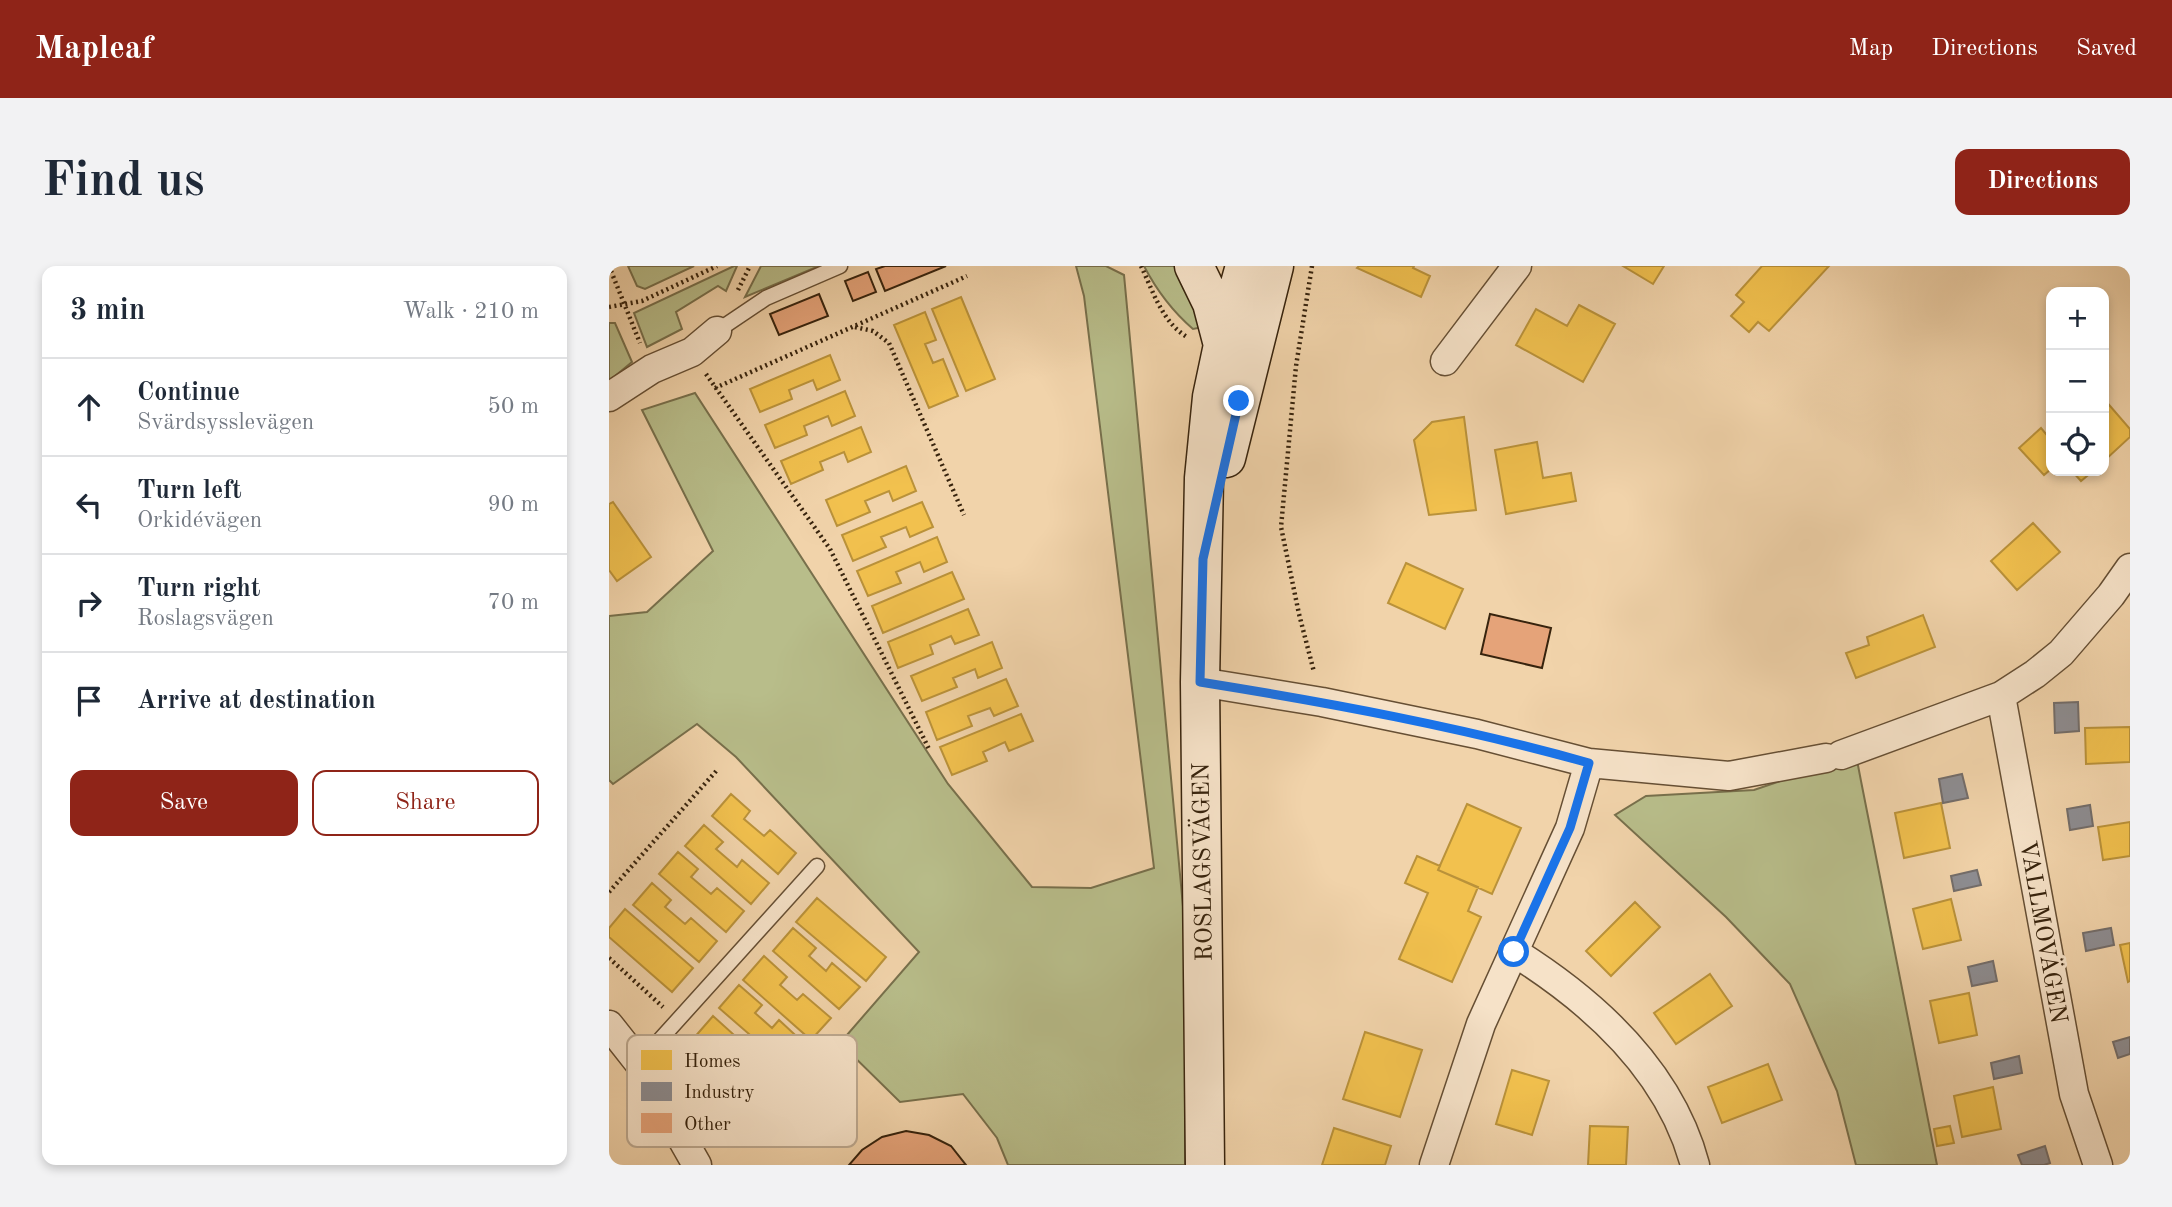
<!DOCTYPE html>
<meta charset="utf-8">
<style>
:root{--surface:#fff;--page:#f2f2f3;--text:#1f2937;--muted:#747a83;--line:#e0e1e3;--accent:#8f2418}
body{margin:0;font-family:"Old Standard TT",serif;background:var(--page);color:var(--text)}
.controls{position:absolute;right:21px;top:21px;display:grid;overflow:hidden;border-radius:14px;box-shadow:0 4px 10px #0003}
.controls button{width:63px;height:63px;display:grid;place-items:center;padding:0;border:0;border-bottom:2px solid var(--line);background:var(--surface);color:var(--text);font:35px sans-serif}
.stop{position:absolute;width:21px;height:21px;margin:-16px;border:5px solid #1a73e8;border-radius:50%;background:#fff}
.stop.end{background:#1a73e8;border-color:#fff;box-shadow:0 2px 7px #0008}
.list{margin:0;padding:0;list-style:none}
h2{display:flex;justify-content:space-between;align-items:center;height:91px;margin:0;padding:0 28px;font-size:30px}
h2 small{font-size:23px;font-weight:400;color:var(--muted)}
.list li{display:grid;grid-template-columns:46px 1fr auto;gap:21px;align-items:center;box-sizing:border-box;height:98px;padding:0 28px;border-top:2px solid var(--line)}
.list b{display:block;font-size:26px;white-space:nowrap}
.list p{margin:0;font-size:23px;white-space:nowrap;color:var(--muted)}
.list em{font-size:23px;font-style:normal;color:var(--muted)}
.actions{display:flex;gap:14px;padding:21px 28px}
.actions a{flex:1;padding:16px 0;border:2px solid var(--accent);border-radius:14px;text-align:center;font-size:24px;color:var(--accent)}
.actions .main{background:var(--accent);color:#fff}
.icon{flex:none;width:38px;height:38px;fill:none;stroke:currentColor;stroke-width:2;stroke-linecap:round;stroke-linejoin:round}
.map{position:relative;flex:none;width:1521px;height:899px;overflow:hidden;border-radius:14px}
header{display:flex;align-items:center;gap:42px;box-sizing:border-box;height:98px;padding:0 35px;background:var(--accent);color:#fff}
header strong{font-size:33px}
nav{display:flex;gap:38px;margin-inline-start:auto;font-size:24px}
.intro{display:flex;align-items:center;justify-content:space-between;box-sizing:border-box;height:168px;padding:0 42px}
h1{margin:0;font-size:49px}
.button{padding:18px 32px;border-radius:14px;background:var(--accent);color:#fff;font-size:24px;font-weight:700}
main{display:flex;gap:42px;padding:0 42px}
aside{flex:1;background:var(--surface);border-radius:14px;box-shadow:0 4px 10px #0003}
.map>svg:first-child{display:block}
.green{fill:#b8bd8a;stroke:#78704c;stroke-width:2}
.homes{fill:#f2c14e;stroke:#ba923a;stroke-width:2}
.industry{fill:#8d8d92;stroke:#736d6a;stroke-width:2}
.building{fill:#e5a379;stroke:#37230d;stroke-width:2}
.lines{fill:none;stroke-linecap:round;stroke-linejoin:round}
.lane-casing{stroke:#664f34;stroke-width:17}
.street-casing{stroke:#664f34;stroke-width:31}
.secondary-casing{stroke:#37230d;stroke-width:41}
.path{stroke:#37230d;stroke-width:4.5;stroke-dasharray:2 3.5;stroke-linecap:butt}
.lane{stroke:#f6e2c8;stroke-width:14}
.street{stroke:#f6e2c8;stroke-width:28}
.secondary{stroke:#f6e2c8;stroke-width:38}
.route{stroke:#1a73e8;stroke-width:9}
.labels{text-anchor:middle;stroke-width:7;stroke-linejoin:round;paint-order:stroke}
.street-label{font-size:24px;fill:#37230d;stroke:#f6e2c8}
.key{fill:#f6e2c8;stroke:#bda990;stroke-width:2}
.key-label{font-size:19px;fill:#37230d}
</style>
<header>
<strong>Mapleaf</strong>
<nav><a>Map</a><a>Directions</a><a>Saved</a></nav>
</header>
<div class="intro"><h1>Find us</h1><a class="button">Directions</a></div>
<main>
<aside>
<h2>3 min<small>Walk · 210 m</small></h2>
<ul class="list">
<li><svg class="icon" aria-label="ahead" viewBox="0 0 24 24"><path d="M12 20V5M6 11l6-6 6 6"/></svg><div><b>Continue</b><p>Svärdsysslevägen</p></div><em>50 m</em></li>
<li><svg class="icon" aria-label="left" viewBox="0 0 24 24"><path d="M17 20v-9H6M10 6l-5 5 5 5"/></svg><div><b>Turn left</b><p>Orkidévägen</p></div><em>90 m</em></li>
<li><svg class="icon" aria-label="right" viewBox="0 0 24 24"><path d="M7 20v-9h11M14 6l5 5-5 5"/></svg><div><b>Turn right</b><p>Roslagsvägen</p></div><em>70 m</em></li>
<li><svg class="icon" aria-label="arrive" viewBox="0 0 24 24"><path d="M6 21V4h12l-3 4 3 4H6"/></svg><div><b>Arrive at destination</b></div></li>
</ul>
<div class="actions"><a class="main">Save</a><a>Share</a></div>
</aside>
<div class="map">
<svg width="1521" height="899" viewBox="0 0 1521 899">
<rect width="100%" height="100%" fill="#f1d3aa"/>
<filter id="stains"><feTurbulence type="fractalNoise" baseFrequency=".00286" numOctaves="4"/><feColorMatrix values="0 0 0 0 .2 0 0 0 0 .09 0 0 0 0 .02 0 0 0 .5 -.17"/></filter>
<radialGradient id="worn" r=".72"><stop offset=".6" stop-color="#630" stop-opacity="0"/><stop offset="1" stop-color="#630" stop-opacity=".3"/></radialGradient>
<path class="green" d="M19,0H85L36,23L28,20Z
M125,0H128L117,25L109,20L67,46L73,63L38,81L25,47Z
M152,0H210L136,31Z
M467,0H497L515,9L576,662V899H399L388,872L354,828L291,836L231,777L310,686L127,491L88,458L4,518L0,514V350L38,346L104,285L33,144L86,127L339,518L423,621L482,622L545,602L475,30Z
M535,0H573L594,61L584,63C562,44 548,25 535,0Z
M0,57H6L23,96L0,115Z
M1247,489L1252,515L1328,899H1247L1228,825L1181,718L1117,651L1006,549L1037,530L1145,524Z"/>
<path class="homes" d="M750,0H805L804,2L821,10L812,31L748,2Z
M1014,0H1055L1044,18Z
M1153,0H1220L1160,65L1149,56L1140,66L1122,50L1135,36L1127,29Z
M352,31L386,113L357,125L323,43Z
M970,39L1006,58L974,116L907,79L927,43L958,60Z
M316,46L327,74L316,78L324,97L334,93L349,130L320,142L285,59Z
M221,89L231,114L208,124L204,114L180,124L183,133L151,146L141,123Z
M236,125L246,150L223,160L219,150L195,160L198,169L166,182L156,159Z
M1495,133L1521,163V171L1495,195Z
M855,151L867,244L820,249L805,174L823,156Z
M252,161L262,186L239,196L235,186L211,196L214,204L182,218L172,195Z
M1432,162L1442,174V203L1435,209L1410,182Z
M928,176L934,212L962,207L967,235L897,248L886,184Z
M297,200L307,225L284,235L280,225L256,235L261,246L228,260L217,234Z
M1463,205H1484L1472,215Z
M4,236L42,291L8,315L0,304V238Z
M313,236L324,261L301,271L297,261L272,271L277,281L244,295L233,269Z
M1424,257L1451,286L1408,324L1382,295Z
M328,271L338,296L315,306L311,296L287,306L292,317L259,330L248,305Z
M797,297L854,323L836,363L779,337Z
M343,306L355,333L274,367L263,340Z
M359,343L370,369L346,378L342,370L321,379L324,388L289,402L279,376Z
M1314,349L1326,381L1247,412L1237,387L1260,379L1258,371Z
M383,376L393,402L369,412L366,403L344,412L348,421L313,435L302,410Z
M397,413L409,440L385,450L381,442L359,450L363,460L328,474L317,446Z
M412,448L424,475L400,485L396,476L374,486L378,495L343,509L331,481Z
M1521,461V496L1477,498L1476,462Z
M122,528L141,545L135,553L155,570L161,564L187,587L169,608L103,550Z
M1332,537L1341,582L1295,592L1286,547Z
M858,538L912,562L883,628L829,604Z
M1521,556V590L1494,594L1489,561Z
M95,559L114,576L107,583L128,601L133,594L160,617L142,638L76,580Z
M69,586L89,603L82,611L102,628L108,622L135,645L117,666L50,608Z
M808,590L831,600L829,604L869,621L859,645L872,651L843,716L790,693L819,627L796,617Z
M43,617L62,634L56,641L76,658L82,652L108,675L90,696L24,639Z
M208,632L277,691L257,715L187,656Z
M1342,633L1352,674L1314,683L1304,643Z
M1026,636L1051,661L1002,710L977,685Z
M16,643L84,702L63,726L0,671V662Z
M184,662L207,682L200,690L217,705L223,697L251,721L230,743L164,685Z
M1521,677V715L1519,716L1511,679Z
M155,690L178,711L171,719L188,734L194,728L222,752L202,774L134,714Z
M1101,708L1123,740L1067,778L1045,747Z
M130,719L153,739L146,747L163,762L170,754L197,779L178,801L110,742Z
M1360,727L1368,769L1330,777L1321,735Z
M104,750L124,768L118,775L138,792L143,786L169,809L151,830L84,773Z
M756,766L813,784L791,851L734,833Z
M1159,798L1173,834L1113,857L1099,821Z
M903,804L940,815L923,869L887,858Z
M1384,821L1392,863L1353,871L1345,830Z
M981,860L1019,861L1017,899H979Z
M1341,860L1345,877L1328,880L1325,863Z
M725,862L782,880L776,899H713Z"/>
<path class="industry" d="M1469,436L1470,465L1446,467L1445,437Z
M1353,508L1359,532L1334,537L1330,513Z
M1481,539L1484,560L1461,564L1458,543Z
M1368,604L1372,619L1345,625L1342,610Z
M1502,662L1505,679L1477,685L1474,667Z
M1384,695L1388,715L1363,720L1359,701Z
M1521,771V788L1509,792L1504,776Z
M1410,790L1413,807L1385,813L1382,797Z
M1436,880L1441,897L1435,899H1413L1409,889Z"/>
<path class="building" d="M276,0H337L276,25L267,3Z
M259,6L267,26L244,35L236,15Z
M210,28L219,50L170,69L161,48Z
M881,348L942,362L933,402L872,388Z
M297,865L320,869L342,880L357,899H240L253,884L273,871Z"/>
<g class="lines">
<defs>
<path id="lane" d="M108,65L157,32L231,0
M30,797L208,600"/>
<path id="street" d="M836,95L908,0
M0,131L43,103L83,86L108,65
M591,416L713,436L868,468L980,497L1120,510L1217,492
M1392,430L1465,828L1489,899
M1232,489L1392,430L1426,408L1452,387L1502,329L1521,302
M905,686C985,736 1061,805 1086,899
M0,759L30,797L88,899
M825,899L872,758L961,562L980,497"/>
<path id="secondary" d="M585,0L603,37L614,79
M617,192L665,0
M596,899L591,416L595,212L603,131L614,79L636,0"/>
</defs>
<use href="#lane" class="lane-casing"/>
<use href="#street" class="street-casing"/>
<use href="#secondary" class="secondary-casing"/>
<path class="path" d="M0,0L31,77
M532,0C544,25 553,56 578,71
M703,0L687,100L672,261L690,348L705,406
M129,24L141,0
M0,41L33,35L108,0
M246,61L264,65L280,77L355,249
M97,108L221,283L320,483
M106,122L358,10
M0,626L109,503
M0,692L54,741"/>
<use href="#lane" class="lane"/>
<use href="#street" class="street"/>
<use href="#secondary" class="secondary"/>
</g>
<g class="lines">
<path class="route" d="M630,135L594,293L591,416C722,437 852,461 980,497L961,562L905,686"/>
</g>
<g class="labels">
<g class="street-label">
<text transform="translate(593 596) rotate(-91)" y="8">ROSLAGSVÄGEN</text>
<text transform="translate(1435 666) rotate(80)" y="8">VALLMOVÄGEN</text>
</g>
</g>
<rect x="18" y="769" width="230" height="112" rx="10" class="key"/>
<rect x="32" y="784" width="31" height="20" fill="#f2c14e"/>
<rect x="32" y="816" width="31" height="19" fill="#8d8d92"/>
<rect x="32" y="847" width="31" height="20" fill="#e5a379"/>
<g class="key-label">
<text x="75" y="801">Homes</text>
<text x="75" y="832">Industry</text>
<text x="75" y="864">Other</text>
</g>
<rect width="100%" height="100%" filter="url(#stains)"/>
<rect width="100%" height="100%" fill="url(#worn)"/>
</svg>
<div class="controls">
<button>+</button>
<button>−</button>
<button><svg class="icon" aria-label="locate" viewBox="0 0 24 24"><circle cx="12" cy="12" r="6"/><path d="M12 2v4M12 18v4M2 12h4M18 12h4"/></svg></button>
</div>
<div class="stop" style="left:905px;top:686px"></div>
<div class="stop end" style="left:630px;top:135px"></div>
</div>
</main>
